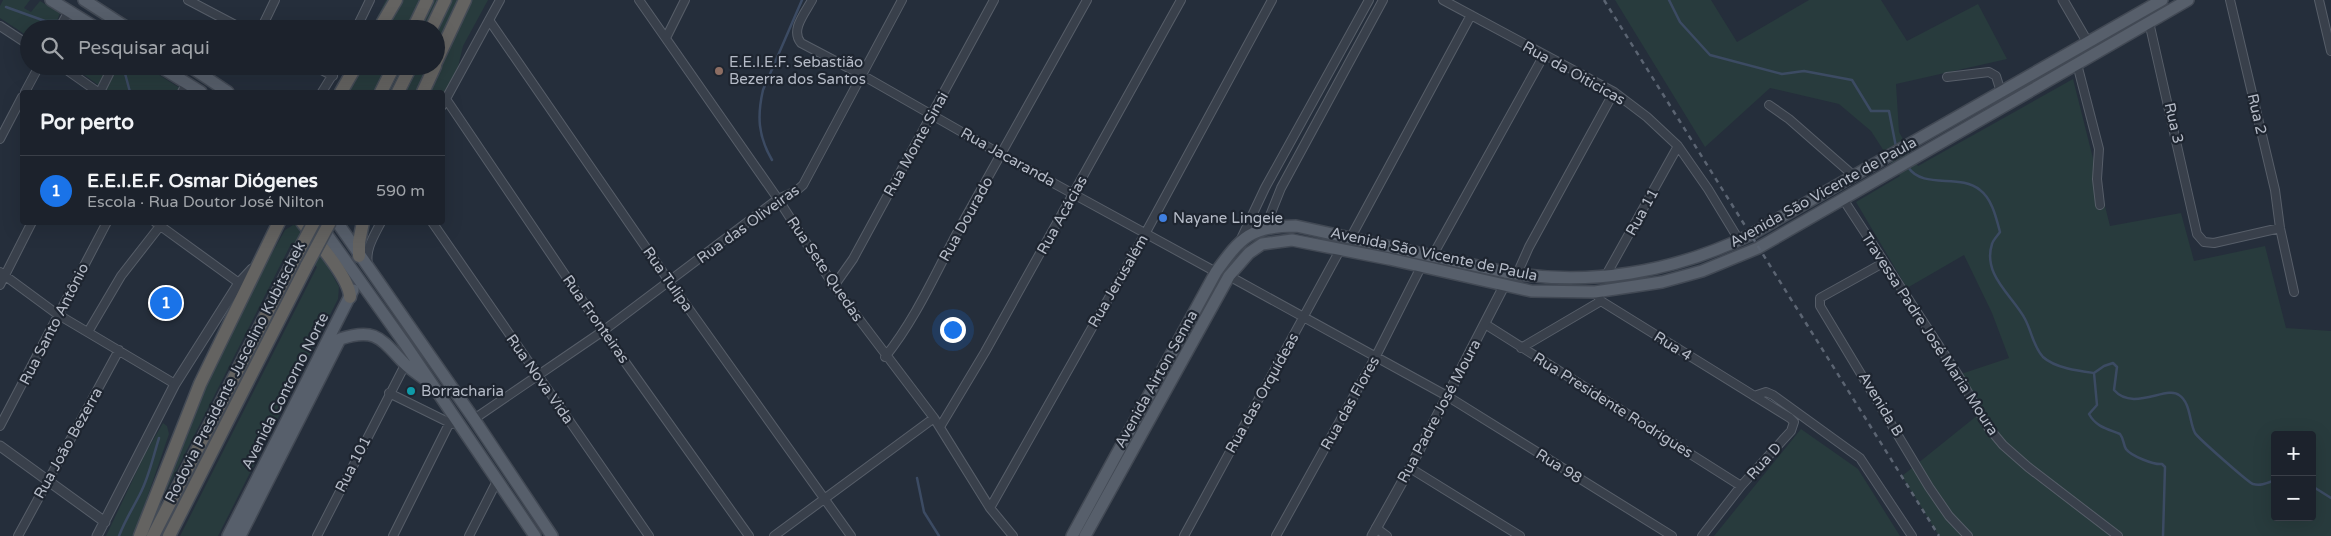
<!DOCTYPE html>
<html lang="pt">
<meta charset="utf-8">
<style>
:root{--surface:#1c222c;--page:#292f38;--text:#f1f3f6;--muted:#a0a4a9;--line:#3a3f48;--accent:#1a73e8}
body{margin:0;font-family:"Varela Round",sans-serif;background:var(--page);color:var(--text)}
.controls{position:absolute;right:15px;bottom:15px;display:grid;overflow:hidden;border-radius:5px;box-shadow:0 5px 20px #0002}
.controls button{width:45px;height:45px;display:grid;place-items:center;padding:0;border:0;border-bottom:1px solid var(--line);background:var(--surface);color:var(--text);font:25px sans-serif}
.you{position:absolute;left:952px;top:329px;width:18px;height:18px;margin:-12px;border:4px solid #fff;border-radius:50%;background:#1a73e8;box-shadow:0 0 0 8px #1a73e833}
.badge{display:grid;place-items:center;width:32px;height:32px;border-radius:50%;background:var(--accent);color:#fff;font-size:16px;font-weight:700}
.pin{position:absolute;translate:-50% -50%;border:2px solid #fff;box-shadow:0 1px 5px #0006}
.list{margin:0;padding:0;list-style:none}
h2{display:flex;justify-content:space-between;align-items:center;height:65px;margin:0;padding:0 20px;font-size:21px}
h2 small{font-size:16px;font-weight:400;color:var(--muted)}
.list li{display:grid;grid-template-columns:32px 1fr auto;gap:15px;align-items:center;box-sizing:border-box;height:70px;padding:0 20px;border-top:1px solid var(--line)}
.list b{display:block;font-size:19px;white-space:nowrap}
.list p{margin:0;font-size:16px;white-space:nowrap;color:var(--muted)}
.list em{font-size:16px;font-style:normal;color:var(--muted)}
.icon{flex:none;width:28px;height:28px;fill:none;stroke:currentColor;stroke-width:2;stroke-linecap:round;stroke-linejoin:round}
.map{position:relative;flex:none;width:2331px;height:536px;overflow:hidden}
.search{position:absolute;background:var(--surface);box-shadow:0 5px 20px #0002;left:20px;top:20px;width:425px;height:55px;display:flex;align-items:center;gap:12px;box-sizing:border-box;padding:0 18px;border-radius:28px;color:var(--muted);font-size:19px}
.panel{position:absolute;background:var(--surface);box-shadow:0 5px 20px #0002;left:20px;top:90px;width:425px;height:135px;border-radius:5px}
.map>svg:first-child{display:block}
.green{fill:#283b3d;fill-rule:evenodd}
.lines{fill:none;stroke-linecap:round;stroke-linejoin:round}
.stream{stroke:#3c4b63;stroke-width:2.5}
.minor-casing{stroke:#575e69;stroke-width:10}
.tertiary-casing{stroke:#575e69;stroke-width:11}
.primary-casing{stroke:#424954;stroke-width:14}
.trunk-casing{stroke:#444b56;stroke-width:15}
.minor{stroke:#39404b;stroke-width:8}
.tertiary{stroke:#39404b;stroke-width:9}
.primary{stroke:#575f6b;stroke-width:11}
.trunk{stroke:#646361;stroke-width:12}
.rail{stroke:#5b6472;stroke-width:2.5;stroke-dasharray:5 5;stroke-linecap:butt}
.trunk-bridge-casing{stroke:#444b56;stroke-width:15;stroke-linecap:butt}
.trunk-bridge{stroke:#646361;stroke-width:12}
.education-dot{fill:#8d6e63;stroke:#1e2530;stroke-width:2}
.shop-dot{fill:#3f7fe0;stroke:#1e2530;stroke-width:2}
.culture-dot{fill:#0f9aa8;stroke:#1e2530;stroke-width:2}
.labels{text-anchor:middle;stroke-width:4.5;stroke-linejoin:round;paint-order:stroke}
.poi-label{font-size:15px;fill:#b5bbc7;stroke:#1e2530;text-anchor:start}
.street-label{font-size:15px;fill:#b5bbc7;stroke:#1e2530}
</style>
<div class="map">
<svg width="2331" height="536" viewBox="0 0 2331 536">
<rect width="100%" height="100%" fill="#252e3b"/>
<path class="green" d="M3,0H30L24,8L31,12L40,1L60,13L54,29H29V37L0,18V6Z
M386,0H488L463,46L458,67L443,96L442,92H338L352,66H436V29H371Z
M1615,0H1711L1737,42L1809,0H1881L1907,41L1978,4L2007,59L1896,84L1899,132L1918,166L2073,79L2110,226L2181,213L2194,261L2265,246L2286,328L2331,331V536H1939L1902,476L1984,410L1961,374L2009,358L1992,313L1964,255L1907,288L1856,202L1900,176L1871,131L1839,104L1770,88L1705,147ZM2275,435H2312V517H2275Z
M72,66H145L186,92H108Z
M293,225L298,226L327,265L339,287L338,299L218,536H180L317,267L291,244L159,505L206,384L262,271L285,230Z
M163,423L167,426L169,434L134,536H106L145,454Z
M1801,429L1858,469L1900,536H1714Z"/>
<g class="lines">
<path class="stream" d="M1669,0L1680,22L1710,55L1782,74L1804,71L1852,80L1871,111H1889L1896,147
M6,7L45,21H58
M71,28L73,29
M123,66L130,92
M772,160C758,136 757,116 763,90L802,0
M1908,167C1923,190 1960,173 1980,190C1992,199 1996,217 2000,232C1998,235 1993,240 1992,244C1982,275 2013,296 2025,319C2032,332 2033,346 2043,357C2055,368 2079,371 2094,373L2104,366L2113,363L2117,367L2114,390C2133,412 2167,385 2179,395C2191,403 2189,422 2195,433C2198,438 2249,483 2253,484C2261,486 2267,483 2275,480
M2094,373L2097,405L2089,414C2096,427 2108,429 2120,434C2124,439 2123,444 2126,449C2131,456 2154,465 2162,464L2165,467L2163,536
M917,478L924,512L939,536
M2312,486L2331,498
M119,536C125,520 133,508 140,494C149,477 153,457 159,438"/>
<defs>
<path id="minor" d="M188,0L243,29
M639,0L778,199L834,286L934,418L990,508L1013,536
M812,0C805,13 790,30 801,43L862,75L1002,155L1216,272
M1443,0L1614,92L1647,117L1678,146L1708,189L1739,240
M2230,0L2275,190L2280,228L2294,292
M2319,0L2331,51
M489,20L669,281L851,536
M2149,22L2197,234L2204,242L2214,243L2280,228
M0,26L29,45
M59,29L69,11
M261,29L275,0
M356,29L370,0
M666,38L685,0
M2077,64L2099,149L2097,179L2100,205
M61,66L98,92
M314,66L333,76
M1947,77L1989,72L1996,76L2001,92
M25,92L39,66
M100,92L109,74
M182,92L186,84
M322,92L338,66
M446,99L603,331L749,536
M1769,105L1789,119L1854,176
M442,106L500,0
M0,139L22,97
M1843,199L1958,375L1988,427L2003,445L2028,467L2118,536
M155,222L239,283
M432,222L649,536
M1265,228L1281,188L1383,0
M1351,237L1471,15
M1240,241L1265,188L1369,0
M1433,255L1544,55
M1883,263L1820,298V306L1929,487L1949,516L1968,536
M368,265C365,249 374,236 381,222
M0,272L57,314L175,384
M1517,274L1529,247L1614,92
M1229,276L1447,396L1672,536
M1605,277L1678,146
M0,285L32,222
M834,286L853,259L994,0
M1595,292L1601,301L1790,418L1794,422L1791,431L1741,486L1702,536
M1485,324L1741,486
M88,332L121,276L160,226
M1521,348L1601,301
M885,357C918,316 938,267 963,222C1004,148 1046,74 1087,0
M389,393L452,424
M1754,396L1766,392L1773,395L1860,458L1912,536
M474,419L603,331L778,199L796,191L803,185L902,0
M0,426L107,222
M940,427L985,352L1181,0
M1410,468L1520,536
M990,508L1145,234L1272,0
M1376,528L1387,536
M18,536L119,350
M317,536L405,365
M393,536L449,424
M469,536L497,481
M774,536L934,418
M1184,536L1340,250
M1276,536L1376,356L1421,267"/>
<path id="tertiary" d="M2063,0L2088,43
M0,446L105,522
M97,536L175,384L239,283L252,269
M1372,536L1410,468L1504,286"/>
<path id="primary" d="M51,0L98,29
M84,0L129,29
M159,66L201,92
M189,66L228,92
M318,222L405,344L535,536
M337,222L474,419L552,536
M340,339C376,327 381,339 405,364C411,370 419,375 426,380
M228,536L353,290
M240,536L340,339
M1072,536L1216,272C1241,237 1251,226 1296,226L1505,272C1589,287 1674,272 1750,235L2162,0
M1085,536L1229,276L1249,253L1262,244L1292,240L1389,259L1531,291L1595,292L1662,282L1702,271L1758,248L2188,0"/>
<path id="trunk" d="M379,29L396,0
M413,29L427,0
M431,29L445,0
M436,62L465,0
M341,92L356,66
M381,92L394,66
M398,92L411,66
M423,92L435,66
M302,222C314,238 350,278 350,297
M359,256V242L363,222
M140,536L200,384L279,222
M153,536L296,256
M169,536L307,265"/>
</defs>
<use href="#minor" class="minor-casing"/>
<use href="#tertiary" class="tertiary-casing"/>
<use href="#primary" class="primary-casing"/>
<use href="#trunk" class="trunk-casing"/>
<use href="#minor" class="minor"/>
<use href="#tertiary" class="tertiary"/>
<use href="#primary" class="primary"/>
<use href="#trunk" class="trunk"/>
<path class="rail" d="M1604,0L1939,536"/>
<defs>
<path id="trunk-bridge" d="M296,256L314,222
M307,265L330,222"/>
</defs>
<use href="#trunk-bridge" class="trunk-bridge-casing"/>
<use href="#trunk-bridge" class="trunk-bridge"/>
</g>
<circle class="education-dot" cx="719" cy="71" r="5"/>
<circle class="shop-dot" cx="1163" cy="218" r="5"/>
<circle class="culture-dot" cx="411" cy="391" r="5"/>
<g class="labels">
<g class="poi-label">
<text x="729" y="67">E.E.I.E.F. Sebastião<tspan x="729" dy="17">Bezerra dos Santos</tspan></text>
<text x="1173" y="223">Nayane Lingeie</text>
<text x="421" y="396">Borracharia</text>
</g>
<g class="street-label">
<text transform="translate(1574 73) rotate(29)" y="5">Rua da Oiticicas</text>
<text transform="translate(2257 114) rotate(77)" y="5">Rua 2</text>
<text transform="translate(2174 123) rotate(77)" y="5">Rua 3</text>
<text transform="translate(916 144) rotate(-61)" y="5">Rua Monte Sinai</text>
<text transform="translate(1008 157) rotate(29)" y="5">Rua Jacaranda</text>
<text transform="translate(1823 192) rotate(-29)" y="5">Avenida São Vicente de Paula</text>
<text transform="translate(1642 212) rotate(-61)" y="5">Rua 11</text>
<text transform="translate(1062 215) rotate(-61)" y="5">Rua Acácias</text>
<text transform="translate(966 219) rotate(-61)" y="5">Rua Dourado</text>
<text transform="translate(748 224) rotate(-36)" y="5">Rua das Oliveiras</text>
<text transform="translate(1434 254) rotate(12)" y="5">Avenida São Vicente de Paula</text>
<text transform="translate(825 269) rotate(56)" y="5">Rua Sete Quedas</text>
<text transform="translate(668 279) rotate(55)" y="5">Rua Tulipa</text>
<text transform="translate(1118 281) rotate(-60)" y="5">Rua Jerusalém</text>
<text transform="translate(596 319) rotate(55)" y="5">Rua Fronteiras</text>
<text transform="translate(54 324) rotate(-63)" y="5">Rua Santo Antônio</text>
<text transform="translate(1930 334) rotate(57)" y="5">Travessa Padre José Maria Moura</text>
<text transform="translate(1673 346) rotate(32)" y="5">Rua 4</text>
<text transform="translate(235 372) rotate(-63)" y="5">Rodovia Presidente Juscelino Kubitschek</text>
<text transform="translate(540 379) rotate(55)" y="5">Rua Nova Vida</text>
<text transform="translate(1156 379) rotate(-61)" y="5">Avenida Airton Senna</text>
<text transform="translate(285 391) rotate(-63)" y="5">Avenida Contorno Norte</text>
<text transform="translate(1262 393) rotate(-61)" y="5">Rua das Orquídeas</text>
<text transform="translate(1350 403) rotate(-61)" y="5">Rua das Flores</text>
<text transform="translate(1881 404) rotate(59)" y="5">Avenida B</text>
<text transform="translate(1613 405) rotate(32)" y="5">Rua Presidente Rodrigues</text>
<text transform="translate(1439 411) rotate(-62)" y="5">Rua Padre José Moura</text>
<text transform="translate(68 443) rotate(-61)" y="5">Rua João Bezerra</text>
<text transform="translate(1764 461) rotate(-48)" y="5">Rua D</text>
<text transform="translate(353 464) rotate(-63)" y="5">Rua 101</text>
<text transform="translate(1559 466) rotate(32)" y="5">Rua 98</text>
</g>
</g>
</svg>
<div class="controls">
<button>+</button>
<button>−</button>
</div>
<div class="you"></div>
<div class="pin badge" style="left:166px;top:303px">1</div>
<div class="search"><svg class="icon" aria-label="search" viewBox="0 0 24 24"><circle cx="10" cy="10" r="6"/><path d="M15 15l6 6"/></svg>Pesquisar aqui</div>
<section class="panel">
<h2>Por perto<small></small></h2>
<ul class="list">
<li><span class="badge">1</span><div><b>E.E.I.E.F. Osmar Diógenes</b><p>Escola · Rua Doutor José Nilton</p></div><em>590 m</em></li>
</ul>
</section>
</div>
